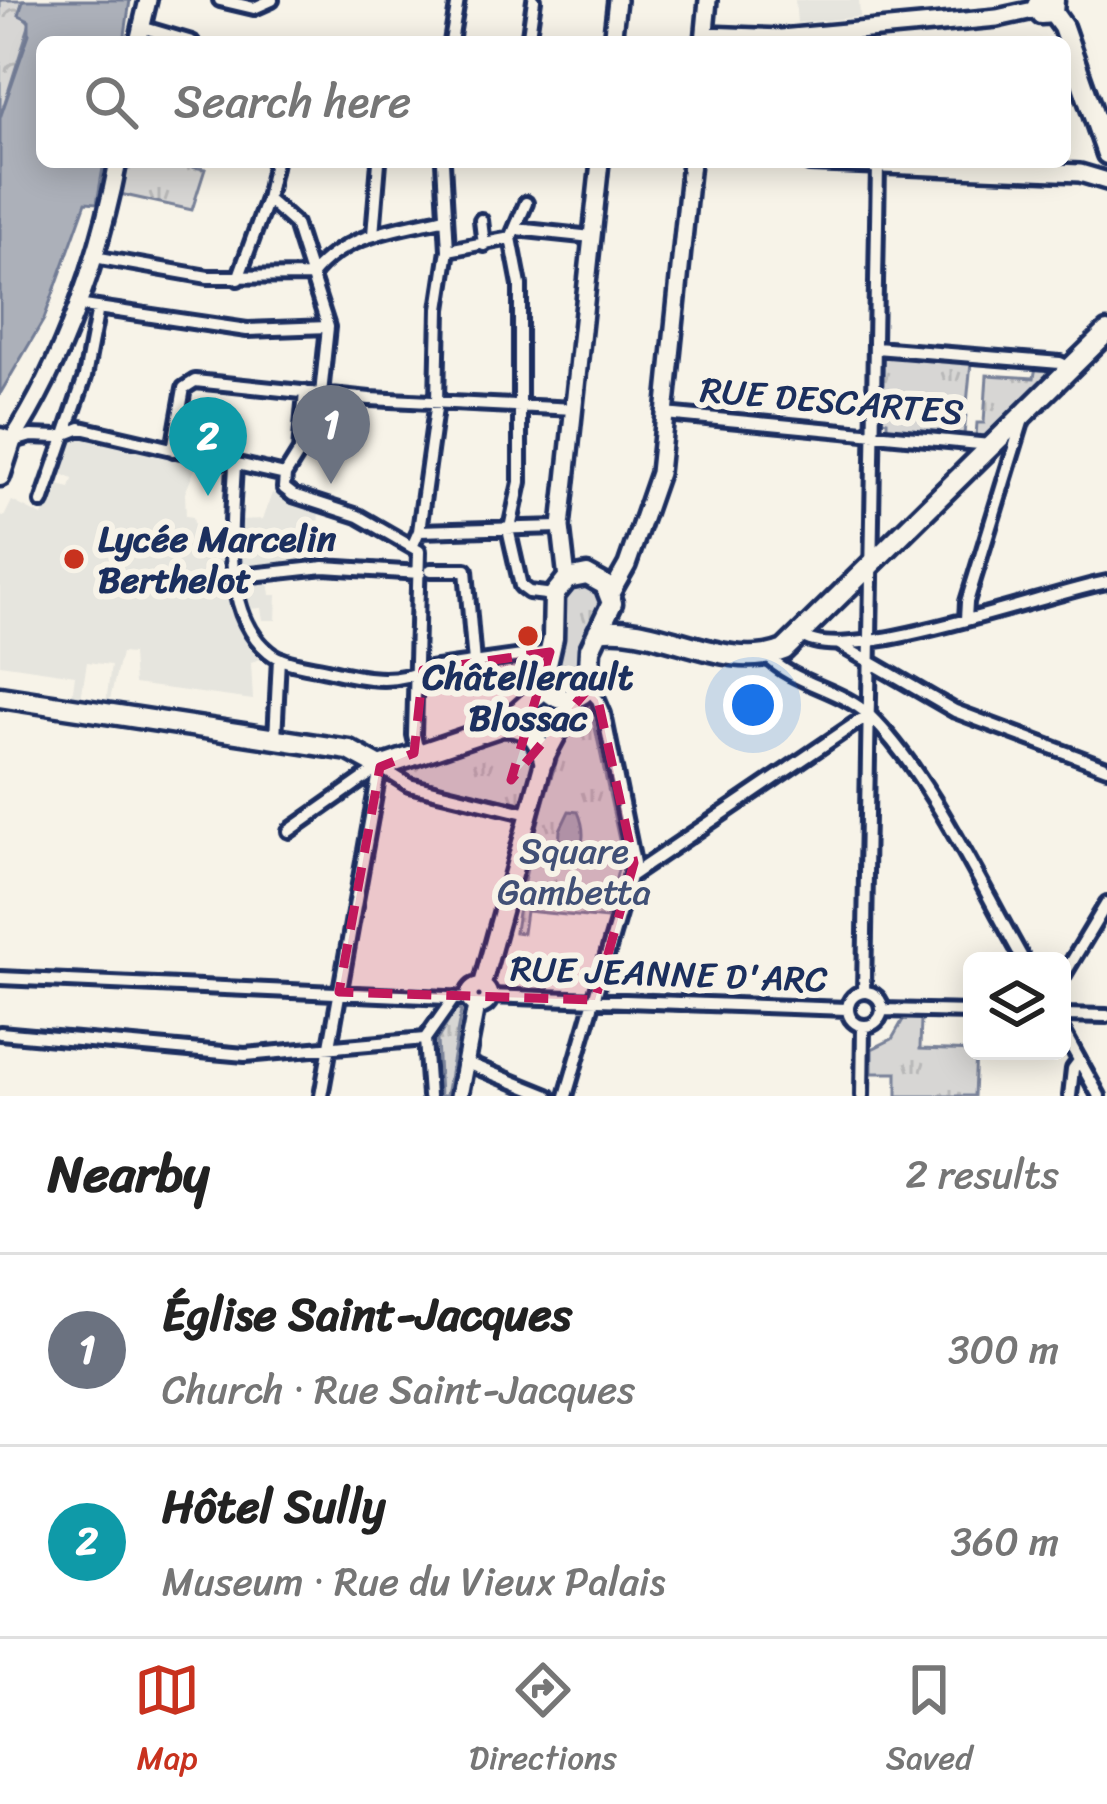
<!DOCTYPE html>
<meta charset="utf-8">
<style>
:root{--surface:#fff;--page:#f6f6f6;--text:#222;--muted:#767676;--line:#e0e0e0;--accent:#c8321e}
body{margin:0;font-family:Sriracha,sans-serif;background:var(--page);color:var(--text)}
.controls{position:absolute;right:36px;bottom:36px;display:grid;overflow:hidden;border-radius:18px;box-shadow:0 6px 30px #0003}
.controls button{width:108px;height:108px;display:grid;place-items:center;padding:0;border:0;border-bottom:3px solid var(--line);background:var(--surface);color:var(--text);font:60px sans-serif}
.you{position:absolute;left:753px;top:705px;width:42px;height:42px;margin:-30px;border:9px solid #fff;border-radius:50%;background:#1a73e8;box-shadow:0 0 0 18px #1a73e833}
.badge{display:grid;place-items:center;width:78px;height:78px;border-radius:50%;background:var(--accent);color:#fff;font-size:39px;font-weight:700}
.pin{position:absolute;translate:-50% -99px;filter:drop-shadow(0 3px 6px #0008)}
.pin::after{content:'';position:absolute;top:63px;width:42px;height:36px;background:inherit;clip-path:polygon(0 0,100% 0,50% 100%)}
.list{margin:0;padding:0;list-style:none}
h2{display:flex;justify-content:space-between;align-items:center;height:156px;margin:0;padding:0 48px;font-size:51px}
h2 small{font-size:39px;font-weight:400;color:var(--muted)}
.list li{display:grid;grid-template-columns:78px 1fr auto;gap:36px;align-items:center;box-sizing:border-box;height:192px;padding:0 48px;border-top:3px solid var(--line)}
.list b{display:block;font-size:45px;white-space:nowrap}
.list p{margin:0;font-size:39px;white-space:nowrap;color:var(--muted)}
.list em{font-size:39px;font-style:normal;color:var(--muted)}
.icon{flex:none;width:66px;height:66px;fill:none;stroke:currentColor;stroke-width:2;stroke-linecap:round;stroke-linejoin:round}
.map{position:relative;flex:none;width:1107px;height:1096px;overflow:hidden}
.search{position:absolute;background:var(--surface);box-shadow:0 6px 30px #0003;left:36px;right:36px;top:36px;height:132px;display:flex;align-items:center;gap:30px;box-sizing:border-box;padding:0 42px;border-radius:18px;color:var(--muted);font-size:45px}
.sheet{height:540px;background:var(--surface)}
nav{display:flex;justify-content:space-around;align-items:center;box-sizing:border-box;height:168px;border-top:3px solid var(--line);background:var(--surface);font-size:33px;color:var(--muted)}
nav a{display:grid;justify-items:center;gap:6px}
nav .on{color:var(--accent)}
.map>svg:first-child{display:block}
.built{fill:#e6e5de}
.grass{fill:url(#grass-tufts);stroke:#798299;stroke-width:3}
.forest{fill:url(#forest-crowns);stroke:#798299;stroke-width:3}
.water{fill:#acb0b9;stroke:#727c95;stroke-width:3}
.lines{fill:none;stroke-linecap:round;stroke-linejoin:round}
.street-casing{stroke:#1b2f5e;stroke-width:20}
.secondary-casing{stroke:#1b2f5e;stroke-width:24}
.primary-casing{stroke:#1b2f5e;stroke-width:27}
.street{stroke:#f7f3e8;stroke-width:10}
.secondary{stroke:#f7f3e8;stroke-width:15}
.primary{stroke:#f7f3e8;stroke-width:18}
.marked{fill:#c2185b;fill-opacity:0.2;stroke:#c2185b;stroke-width:9;stroke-dasharray:24 15;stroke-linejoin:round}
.poi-dot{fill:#c8321e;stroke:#f7f3e8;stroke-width:4.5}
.labels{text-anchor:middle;stroke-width:12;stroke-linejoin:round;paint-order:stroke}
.street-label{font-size:36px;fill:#1b2f5e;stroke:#f7f3e8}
.poi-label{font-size:36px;font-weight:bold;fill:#1b2f5e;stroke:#f7f3e8;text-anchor:start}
.park-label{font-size:36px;fill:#415076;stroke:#f7f3e8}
</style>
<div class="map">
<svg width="1107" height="1096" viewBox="0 0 1107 1096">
<defs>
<pattern id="grass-tufts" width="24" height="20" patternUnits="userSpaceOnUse" patternTransform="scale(3)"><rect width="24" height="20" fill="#d7d6d4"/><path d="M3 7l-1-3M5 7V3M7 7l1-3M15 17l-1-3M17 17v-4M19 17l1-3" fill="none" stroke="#b8b8b8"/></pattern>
<pattern id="forest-crowns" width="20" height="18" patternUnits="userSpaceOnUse" patternTransform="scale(3)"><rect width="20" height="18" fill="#d7d6d4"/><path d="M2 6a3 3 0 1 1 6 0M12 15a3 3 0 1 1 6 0" fill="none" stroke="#b8b8b8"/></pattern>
</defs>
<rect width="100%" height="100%" fill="#f7f3e8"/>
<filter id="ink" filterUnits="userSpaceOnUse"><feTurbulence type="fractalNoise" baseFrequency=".00833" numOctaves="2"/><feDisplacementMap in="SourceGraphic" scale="24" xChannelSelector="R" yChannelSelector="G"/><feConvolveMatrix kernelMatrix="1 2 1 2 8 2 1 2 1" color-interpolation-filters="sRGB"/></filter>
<g filter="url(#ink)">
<path class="built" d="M795,0H859L860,17L797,23Z
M77,435L138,451L140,447L193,459L191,468L195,469L185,493L186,516L193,517L196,536L221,533V542H228L229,591L260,659L251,662L253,700L134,684L132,654L121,653L109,704L106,703L111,665L87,662L81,699L72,698L75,675L0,664V516L4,517L12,501L42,516L52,487L58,485L70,488L73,479L62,474L59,468L69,438Z
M272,493L319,507L317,563L239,571L238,520L263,519Z
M268,578L270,595H277L276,620H263L261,608L248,609L239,582Z"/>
<path class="grass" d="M126,162H162L205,169L192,210L120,194Z
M883,356L971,362L964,435L887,428V421L882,420Z
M1036,367L1046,368L1047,375L985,436H976L977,423H984L987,375L1034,378Z
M583,582L599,590L605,607L581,687L567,693L553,686L550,671L563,595L568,588Z
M587,706L591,709L622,854L606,919L526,911L523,933L515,932C520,890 556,726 587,706Z
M514,734H521L540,757L525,804L406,777L407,765Z
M456,1009L461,1011L446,1096H440L437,1040Z
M904,1018L921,1019L920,1049L976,1051L974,1096H897V1073H872V1049L892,1039Z"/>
<path class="forest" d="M0,0H23L19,12L30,23L0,118Z"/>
<path class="water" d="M23,0H130L124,42H42V162H104L97,203L86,202L44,319L0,394V118L29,34V20L19,15Z
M569,811L578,812C585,828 586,848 572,860L558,858V849L553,847L559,846L560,830Z"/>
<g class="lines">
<defs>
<path id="street" d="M220,0L254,8L272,0
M141,27L192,42
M451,42L458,0
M528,42L534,0
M267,199L295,224L328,327L321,394
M526,203L511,238L520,285V482L509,533L521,586L529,592L554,595
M481,220L484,245
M516,229L592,237
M373,235L379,162
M448,250L511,238
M94,257L208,277L311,276
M311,276C343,234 397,229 446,218
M238,279L267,199L275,162
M77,305L247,330L328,327
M876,348L1060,363L1071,368
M665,414L990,445
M11,442L31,436L58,437L81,428L285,475
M173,450L184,388L195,381L370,399L575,409
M235,464C233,520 219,612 269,652C284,665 312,666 331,671C360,678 396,685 423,670L550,652
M285,475L284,488L293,495L358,516L412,547
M285,475L300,451L305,392
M42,502L85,377L98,308
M419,531L561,527
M412,547L419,531L437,401L439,309L448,250L443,162
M412,547L419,551L414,735L418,752
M431,570H466L474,663
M233,577L324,567L420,573
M966,619L967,602L1023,419
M801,635C841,669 1050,592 1107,582
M839,644L955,711L1107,768
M766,655C795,685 840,688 870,716C930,775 981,886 1024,961
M275,739L279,658
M380,767L409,785L529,814
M289,831L380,767
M632,875L868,715
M0,978L469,999
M1062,978L1107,903
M848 1009a17 17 0 1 1 34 0a17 17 0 1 1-34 0Z
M864,992L878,165
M489,996L847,1009
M882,1010L972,1012
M1062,1015L1107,1016
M1062,1029L1099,1096
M0,1033L245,1055L425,1039
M464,1062L548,1096
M321,1096L380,767
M429,1096L425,1039L454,998
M566,1096L634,863L604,714L598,700L588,689
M862,1096L863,1027
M1070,1096L1073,1069L1079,1061"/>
<path id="secondary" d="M705,35L781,38L997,18L1038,9
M138,42L148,0
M612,42L617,0
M704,42L708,0
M810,162L1080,173L1107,181
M11,442C63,363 100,255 118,162
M567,579L561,527L600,162
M610,595L627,565L659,473L691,162
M469 996a10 10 0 1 1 20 0a10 10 0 1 1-20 0Z
M482,986L544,760L577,698
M459,1096L476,1006"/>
<path id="primary" d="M1040,0L1037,6L1041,14L1053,13
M1054,0L1053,13L1063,27L1107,154
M0,438L11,442L0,476
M587,575L605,585L612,603L590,649L588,689C573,704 551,703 543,682L553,638L554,595L567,579Z
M598,631C656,621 725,674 784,650L1107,332
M0,697L349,750L380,767L502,726L545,688
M502,726C528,726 538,736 544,760"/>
</defs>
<use href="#street" class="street-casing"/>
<use href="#secondary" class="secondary-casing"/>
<use href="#primary" class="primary-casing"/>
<use href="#street" class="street"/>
<use href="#secondary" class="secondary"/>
<use href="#primary" class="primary"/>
</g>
</g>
<path class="marked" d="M550,652L511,780L588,689L598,700L634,863L595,1000L339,992L380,767L414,753L423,670Z"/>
<g class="poi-dot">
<circle cx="74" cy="559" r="12"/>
<circle cx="528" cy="636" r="12"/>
</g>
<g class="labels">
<g class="street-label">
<text transform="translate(832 400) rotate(5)" y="13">RUE DESCARTES</text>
<text transform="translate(669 973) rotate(2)" y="13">RUE JEANNE D'ARC</text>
</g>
<g class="poi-label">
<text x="98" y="551">Lycée Marcelin<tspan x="98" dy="41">Berthelot</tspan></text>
<text x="528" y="689" text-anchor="middle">Châtellerault<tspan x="528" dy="41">Blossac</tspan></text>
</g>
<g class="park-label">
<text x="574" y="863">Square<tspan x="574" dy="41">Gambetta</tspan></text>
</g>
</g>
</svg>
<div class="controls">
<button><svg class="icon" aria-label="layers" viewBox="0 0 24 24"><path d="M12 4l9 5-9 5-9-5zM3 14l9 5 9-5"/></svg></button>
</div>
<div class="you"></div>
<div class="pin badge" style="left:331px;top:484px;background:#6b7280">1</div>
<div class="pin badge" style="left:208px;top:496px;background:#0f9aa8">2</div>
<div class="search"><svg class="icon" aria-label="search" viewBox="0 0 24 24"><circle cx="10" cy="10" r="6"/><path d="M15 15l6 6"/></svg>Search here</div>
</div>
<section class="sheet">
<h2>Nearby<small>2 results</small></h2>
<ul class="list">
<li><span class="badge" style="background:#6b7280">1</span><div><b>Église Saint-Jacques</b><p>Church · Rue Saint-Jacques</p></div><em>300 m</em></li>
<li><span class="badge" style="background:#0f9aa8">2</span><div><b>Hôtel Sully</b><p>Museum · Rue du Vieux Palais</p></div><em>360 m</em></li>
</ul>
</section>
<nav>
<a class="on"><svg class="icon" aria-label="map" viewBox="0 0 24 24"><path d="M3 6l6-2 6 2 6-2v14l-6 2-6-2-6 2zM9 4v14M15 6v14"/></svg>Map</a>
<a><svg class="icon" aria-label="directions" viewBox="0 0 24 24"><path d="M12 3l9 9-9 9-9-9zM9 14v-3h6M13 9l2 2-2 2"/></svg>Directions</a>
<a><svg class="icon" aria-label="saved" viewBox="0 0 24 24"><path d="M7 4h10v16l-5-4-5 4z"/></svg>Saved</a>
</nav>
